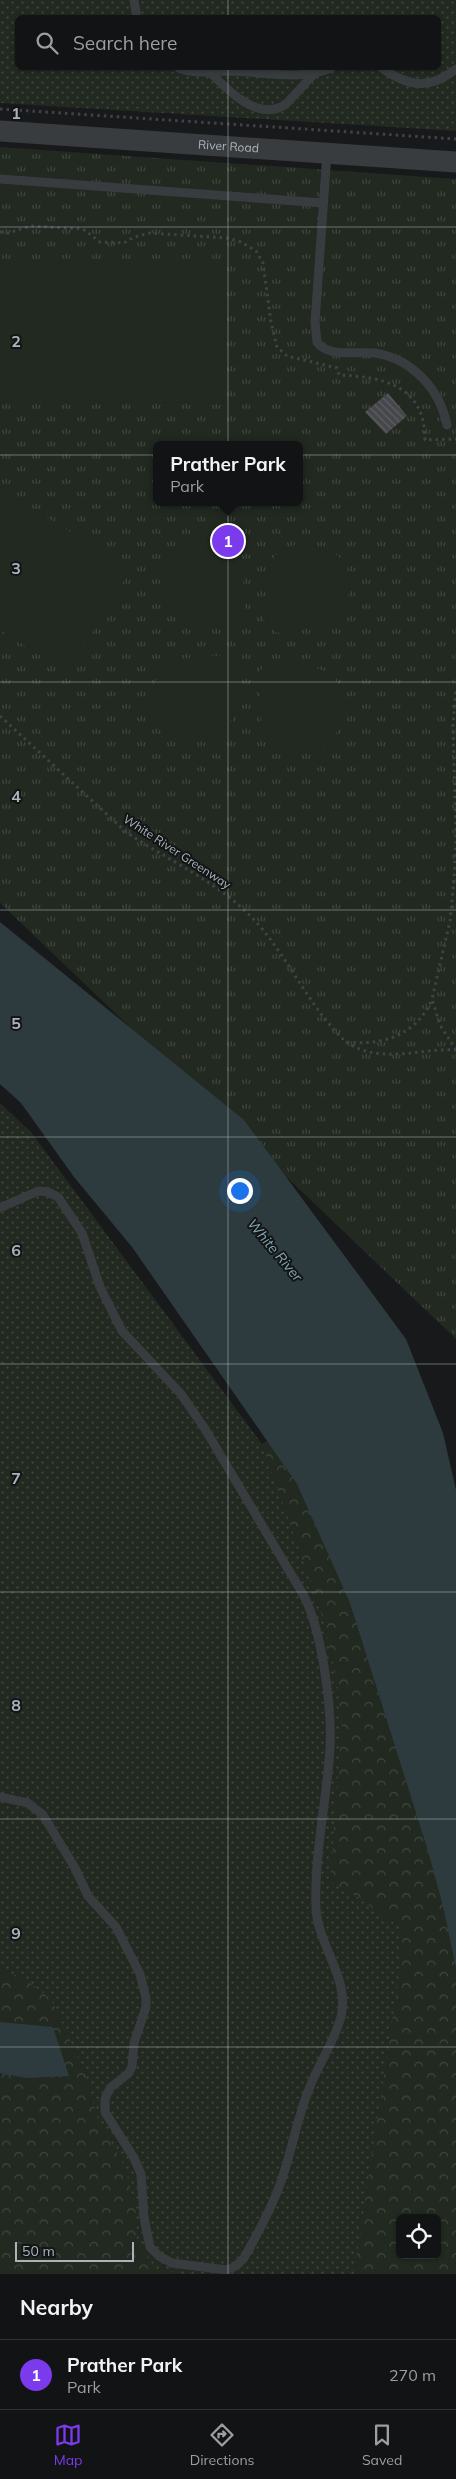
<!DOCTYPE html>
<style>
:root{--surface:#121314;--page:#1b1c1d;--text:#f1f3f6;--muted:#9c9ea0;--line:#313234;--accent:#7c3aed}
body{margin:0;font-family:Mulish,sans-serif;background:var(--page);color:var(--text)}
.controls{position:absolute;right:15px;bottom:15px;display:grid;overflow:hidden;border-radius:8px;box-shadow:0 1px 4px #0004}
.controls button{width:45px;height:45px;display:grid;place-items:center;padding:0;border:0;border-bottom:1px solid var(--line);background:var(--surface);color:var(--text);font:25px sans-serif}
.scale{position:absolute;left:15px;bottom:12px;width:119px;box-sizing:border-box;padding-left:5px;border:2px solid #abb3ba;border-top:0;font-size:14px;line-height:18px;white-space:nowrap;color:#abb3ba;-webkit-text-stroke:4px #131416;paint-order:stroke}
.you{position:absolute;left:239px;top:1190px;width:18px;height:18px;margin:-12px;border:4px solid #fff;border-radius:50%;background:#1a73e8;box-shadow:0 0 0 8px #1a73e833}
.badge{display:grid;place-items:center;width:32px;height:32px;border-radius:50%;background:var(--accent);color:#fff;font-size:16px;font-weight:700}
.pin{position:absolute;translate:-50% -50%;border:2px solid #fff;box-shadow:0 1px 5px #0006}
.popup{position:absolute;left:153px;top:441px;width:150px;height:65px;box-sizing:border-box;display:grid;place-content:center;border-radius:8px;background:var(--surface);filter:drop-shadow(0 1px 4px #0005);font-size:16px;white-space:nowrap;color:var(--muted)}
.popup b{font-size:19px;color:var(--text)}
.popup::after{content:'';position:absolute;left:50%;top:100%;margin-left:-10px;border:10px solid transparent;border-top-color:var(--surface)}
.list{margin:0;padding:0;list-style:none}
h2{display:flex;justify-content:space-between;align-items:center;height:65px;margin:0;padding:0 20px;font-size:21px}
h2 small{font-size:16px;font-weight:400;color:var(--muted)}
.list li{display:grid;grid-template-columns:32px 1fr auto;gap:15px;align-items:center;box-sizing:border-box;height:70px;padding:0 20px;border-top:1px solid var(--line)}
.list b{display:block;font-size:19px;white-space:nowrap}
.list p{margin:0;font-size:16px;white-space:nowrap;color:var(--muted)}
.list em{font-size:16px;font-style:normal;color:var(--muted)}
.icon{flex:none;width:28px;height:28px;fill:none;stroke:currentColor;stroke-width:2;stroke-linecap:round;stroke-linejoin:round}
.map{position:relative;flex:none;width:456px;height:2274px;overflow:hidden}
.search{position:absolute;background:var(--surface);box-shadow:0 1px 4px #0004;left:15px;right:15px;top:15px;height:55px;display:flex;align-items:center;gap:12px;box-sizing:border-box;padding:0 18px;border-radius:8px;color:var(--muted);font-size:19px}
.sheet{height:135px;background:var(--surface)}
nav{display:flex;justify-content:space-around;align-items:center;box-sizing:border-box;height:70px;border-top:1px solid var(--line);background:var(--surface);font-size:14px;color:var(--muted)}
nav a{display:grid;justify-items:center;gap:2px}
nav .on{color:var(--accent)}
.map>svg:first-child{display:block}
.grass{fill:url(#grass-dots);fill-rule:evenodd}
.forest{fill:url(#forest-crowns);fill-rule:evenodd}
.park{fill:url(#park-tufts);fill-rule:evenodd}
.pitch{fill:#212920}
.water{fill:#2e3b3e}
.building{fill:url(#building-back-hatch)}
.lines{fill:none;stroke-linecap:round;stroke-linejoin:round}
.path{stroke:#3f4346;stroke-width:3;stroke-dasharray:2.5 4;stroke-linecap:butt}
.service{stroke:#393c3f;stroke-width:9}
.tertiary{stroke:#393c3f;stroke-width:21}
.grid{fill:none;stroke:#abb3ba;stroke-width:1;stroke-opacity:0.55}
.labels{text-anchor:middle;stroke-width:4;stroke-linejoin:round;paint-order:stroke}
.street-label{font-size:12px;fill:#abb3ba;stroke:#131416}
.water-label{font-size:14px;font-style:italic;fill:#83a8b4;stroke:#131416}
.grid-label{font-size:16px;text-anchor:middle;font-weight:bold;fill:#abb3ba;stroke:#131416;stroke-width:4;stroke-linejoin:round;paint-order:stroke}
</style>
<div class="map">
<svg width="456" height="2274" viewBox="0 0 456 2274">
<defs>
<pattern id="grass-dots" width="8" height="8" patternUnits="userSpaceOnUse" patternTransform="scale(1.25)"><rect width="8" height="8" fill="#212920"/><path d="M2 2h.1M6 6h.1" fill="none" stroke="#3f463e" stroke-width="1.8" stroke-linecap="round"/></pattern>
<pattern id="forest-crowns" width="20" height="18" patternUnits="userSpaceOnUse" patternTransform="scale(1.25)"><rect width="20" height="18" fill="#212920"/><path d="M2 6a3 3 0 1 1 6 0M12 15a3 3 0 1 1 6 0" fill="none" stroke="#3f463e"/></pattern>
<pattern id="park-tufts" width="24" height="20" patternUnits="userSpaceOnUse" patternTransform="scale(1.25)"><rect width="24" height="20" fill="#212920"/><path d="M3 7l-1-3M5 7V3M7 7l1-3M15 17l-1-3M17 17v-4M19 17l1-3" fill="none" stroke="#3f463e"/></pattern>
<pattern id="building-back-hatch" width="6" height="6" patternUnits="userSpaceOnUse" patternTransform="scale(1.25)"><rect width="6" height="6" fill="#45474a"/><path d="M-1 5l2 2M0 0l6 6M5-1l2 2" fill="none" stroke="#5d5f62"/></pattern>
</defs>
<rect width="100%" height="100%" fill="#18191a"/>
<path class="grass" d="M0,0H456V131L0,103ZM18,18H438V68H18Z
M0,1103L31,1132L262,1444L365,1709L435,2018L372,2274H122L0,2085Z"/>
<path class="forest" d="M294,1423L456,1786V2274H354L401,1963V1928L356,1896L330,1882L342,1724L337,1682L322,1615L262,1444ZM400,2218H437V2255H400Z
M0,1970L22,1977L51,1999L85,2073L97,2117L125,2167L136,2212L137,2242L155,2269L183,2274H0Z"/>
<path class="park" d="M0,147L456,179V1339L0,903ZM157,445H299V502H157Z"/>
<path class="pitch" d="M0,261L227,266L223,404L0,398Z
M0,489L131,569L68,672L0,630Z
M205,539L223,542L241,553L246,616L230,629C217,626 188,622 177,617C151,603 157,548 185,540C191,538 199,539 205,539Z
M298,544C351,547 361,576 339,621L277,633L263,619L269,564L280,550Z
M229,655L242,671C239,684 236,713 230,724C216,750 160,744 153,715C149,695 156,677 166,660Z
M275,659C288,662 318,667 328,673C353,688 345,743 316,749C296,754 278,745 262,734L259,671Z"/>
<path class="water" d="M0,922L244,1120L406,1339L443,1433L456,1490V1968L443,1906L428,1851L350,1603L297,1484L132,1247L74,1177L21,1103L0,1084Z
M0,2022L53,2027L69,2076L26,2078L0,2073Z"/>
<path class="building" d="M388,393L407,416L386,434L365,412Z"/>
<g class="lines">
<path class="path" d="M0,109L456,139
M0,232L8,233L31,226L83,229L100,242L124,243L134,237L150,233L227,238L241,242L256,251L263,263L271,322L277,347L287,356L337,368L339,375C383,377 425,385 425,440L456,439
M0,716L126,832C170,862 220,882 257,923C290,960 309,1007 346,1042C383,1046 417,1035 432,999
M346,1042C381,1065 418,1048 456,1050
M456,1050L440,1025L432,999L450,921L454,880L456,837L453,726L456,688"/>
<path class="service" d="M134,0L137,18
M179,68C197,75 214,71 232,71C267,72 298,81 331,68
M382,68C409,87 429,90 456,69
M211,73C228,91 261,124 287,103L315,73
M327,153L315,322L317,342C328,358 358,351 375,353C413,359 440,390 447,425
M0,179L323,203
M0,1208L38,1191L48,1192L58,1197L82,1233L100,1287L122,1331L181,1394L205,1429L304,1596C322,1632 332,1706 330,1747C327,1800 314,1854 316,1908C318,1947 350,1977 341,2017C334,2042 318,2065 309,2089C296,2121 291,2156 279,2187C270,2211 257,2235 244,2258L236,2266L227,2270L211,2268L172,2263L159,2256L150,2247L144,2218L141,2174L134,2158L105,2112V2099L110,2088L129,2073L132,2066L134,2043L146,2007V1998L140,1974L116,1927L88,1896L75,1868L43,1815L28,1803L0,1797"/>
<path class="tertiary" id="s1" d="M0,131L456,162"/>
</g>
<path class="grid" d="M228,0V18M228,68V2274M0,227H456M0,455H456M0,682H456M0,910H456M0,1137H456M0,1364H456M0,1592H456M0,1819H456M0,2047H456"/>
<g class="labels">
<g class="street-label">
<text dy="4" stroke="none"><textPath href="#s1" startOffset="229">River Road</textPath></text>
<text transform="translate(177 852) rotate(33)" y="4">White River Greenway</text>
</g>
<g class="water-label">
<text transform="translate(275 1250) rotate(50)" y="5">White River</text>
</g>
</g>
<g class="grid-label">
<text x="16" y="119">1</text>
<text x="16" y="347">2</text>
<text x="16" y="574">3</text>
<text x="16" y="802">4</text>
<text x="16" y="1029">5</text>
<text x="16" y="1256">6</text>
<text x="16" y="1484">7</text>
<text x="16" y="1711">8</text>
<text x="16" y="1939">9</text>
</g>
</svg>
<div class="controls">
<button><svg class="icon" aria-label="locate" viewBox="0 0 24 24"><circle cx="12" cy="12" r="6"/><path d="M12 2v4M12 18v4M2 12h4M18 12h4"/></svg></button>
</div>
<div class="scale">50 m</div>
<div class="you"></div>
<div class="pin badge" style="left:228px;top:541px">1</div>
<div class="popup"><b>Prather Park</b>Park</div>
<div class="search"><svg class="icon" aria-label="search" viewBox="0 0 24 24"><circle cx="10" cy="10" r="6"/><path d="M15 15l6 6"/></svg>Search here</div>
</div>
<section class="sheet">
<h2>Nearby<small></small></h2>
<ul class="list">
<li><span class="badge">1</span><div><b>Prather Park</b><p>Park</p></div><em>270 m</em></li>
</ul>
</section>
<nav>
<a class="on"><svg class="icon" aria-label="map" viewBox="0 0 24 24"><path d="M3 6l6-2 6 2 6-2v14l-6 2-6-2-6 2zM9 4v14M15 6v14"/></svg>Map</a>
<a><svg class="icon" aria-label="directions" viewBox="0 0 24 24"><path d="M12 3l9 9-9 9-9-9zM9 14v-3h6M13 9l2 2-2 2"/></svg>Directions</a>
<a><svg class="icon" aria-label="saved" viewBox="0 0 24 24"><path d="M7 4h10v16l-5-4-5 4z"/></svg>Saved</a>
</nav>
